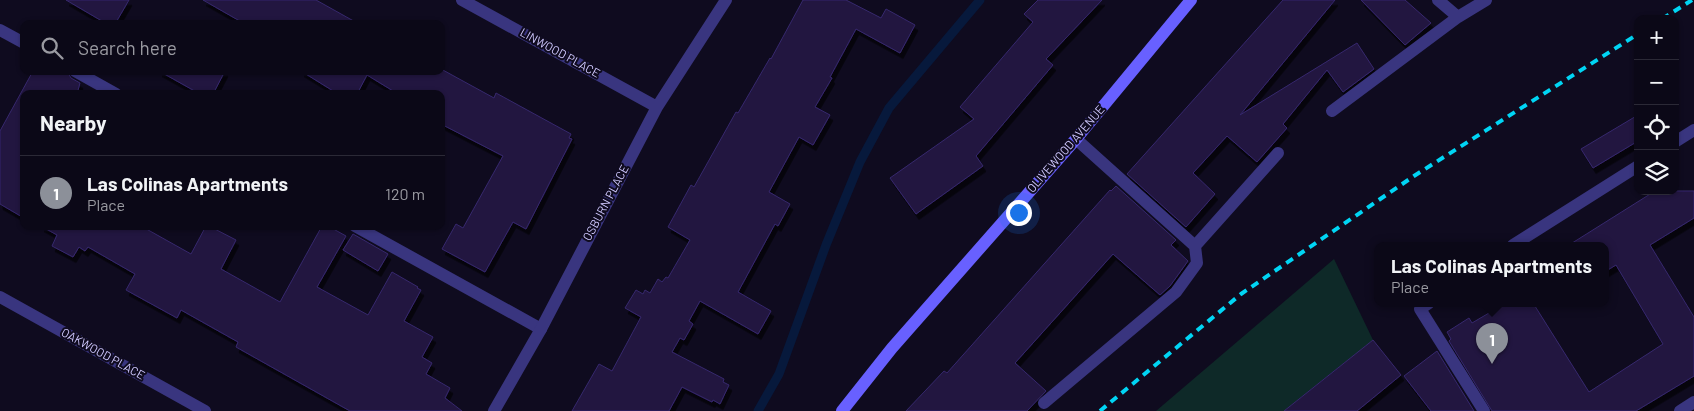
<!DOCTYPE html>
<meta charset="utf-8">
<style>
:root{--surface:#0b0817;--page:#141120;--text:#f1f3f6;--muted:#9a9aa1;--line:#2b2936;--accent:#8c9099}
body{margin:0;font-family:Barlow,sans-serif;background:var(--page);color:var(--text)}
.controls{position:absolute;right:15px;top:15px;display:grid;overflow:hidden;border-radius:10px;box-shadow:0 1px 4px #0004}
.controls button{width:45px;height:45px;display:grid;place-items:center;padding:0;border:0;border-bottom:1px solid var(--line);background:var(--surface);color:var(--text);font:25px sans-serif}
.you{position:absolute;left:1018px;top:212px;width:18px;height:18px;margin:-12px;border:4px solid #fff;border-radius:50%;background:#1a73e8;box-shadow:0 0 0 8px #1a73e833}
.badge{display:grid;place-items:center;width:32px;height:32px;border-radius:50%;background:var(--accent);color:#fff;font-size:16px;font-weight:700}
.pin{position:absolute;translate:-50% -41px;filter:drop-shadow(0 1px 2px #0008)}
.pin::after{content:'';position:absolute;top:26px;width:18px;height:15px;background:inherit;clip-path:polygon(0 0,100% 0,50% 100%)}
.popup{position:absolute;left:1374px;top:242px;width:235px;height:65px;box-sizing:border-box;display:grid;place-content:center;border-radius:10px;background:var(--surface);filter:drop-shadow(0 1px 4px #0005);font-size:16px;white-space:nowrap;color:var(--muted)}
.popup b{font-size:19px;color:var(--text)}
.popup::after{content:'';position:absolute;left:50%;top:100%;margin-left:-10px;border:10px solid transparent;border-top-color:var(--surface)}
.list{margin:0;padding:0;list-style:none}
h2{display:flex;justify-content:space-between;align-items:center;height:65px;margin:0;padding:0 20px;font-size:21px}
h2 small{font-size:16px;font-weight:400;color:var(--muted)}
.list li{display:grid;grid-template-columns:32px 1fr auto;gap:15px;align-items:center;box-sizing:border-box;height:75px;padding:0 20px;border-top:1px solid var(--line)}
.list b{display:block;font-size:19px;white-space:nowrap}
.list p{margin:0;font-size:16px;white-space:nowrap;color:var(--muted)}
.list em{font-size:16px;font-style:normal;color:var(--muted)}
.icon{flex:none;width:28px;height:28px;fill:none;stroke:currentColor;stroke-width:2;stroke-linecap:round;stroke-linejoin:round}
.map{position:relative;flex:none;width:1694px;height:411px;overflow:hidden}
.search{position:absolute;background:var(--surface);box-shadow:0 1px 4px #0004;left:20px;top:20px;width:425px;height:55px;display:flex;align-items:center;gap:12px;box-sizing:border-box;padding:0 18px;border-radius:10px;color:var(--muted);font-size:19px}
.panel{position:absolute;background:var(--surface);box-shadow:0 1px 4px #0004;left:20px;top:90px;width:425px;height:140px;border-radius:10px}
.map>svg:first-child{display:block}
.green{fill:#0e2928}
.lines{fill:none;stroke-linecap:round;stroke-linejoin:round}
.stream{stroke:#07193c;stroke-width:9}
.building{fill:#201740;stroke:#37286d;filter:url(#shadow)}
.service{stroke:#39357f;stroke-width:12}
.minor{stroke:#39357f;stroke-width:12}
.secondary{stroke:#6860ff;stroke-width:12}
.rail{stroke:#00d5f4;stroke-width:4;stroke-dasharray:8 6;stroke-linecap:butt}
.labels{text-anchor:middle;stroke-width:4;stroke-linejoin:round;paint-order:stroke}
.street-label{font-size:12px;fill:#d0c9ff;stroke:#0f0b1f}
</style>
<div class="map">
<svg width="1694" height="411" viewBox="0 0 1694 411">
<defs>
<filter id="shadow"><feDropShadow dx="3" dy="5.5" stdDeviation="0" flood-color="#0009"/></filter>
</defs>
<rect width="100%" height="100%" fill="#0f0b1f"/>
<path class="green" d="M1334,259L1373,340L1284,411H1156Z"/>
<g class="lines">
<path class="stream" d="M758,411L779,374L826,245L860,162L889,108L980,0"/>
</g>
<path class="building" d="M66,0H129L115,24H107Z
M203,0H316L359,24H245Z
M803,0H846L881,18L886,9L915,25L900,53L856,29L830,77L832,78L815,107L830,115L813,145L799,137L769,192L790,204L778,226L775,224L738,292L771,311L758,334L700,301L689,321L693,324L684,340L680,338L672,352L724,379L723,382L729,385L720,404L713,400L712,402L682,387L669,411H572L599,364L612,371L641,317L625,308L636,290L643,294L645,290L650,293L658,279L662,282L666,277L668,278L690,240L668,227L691,185L694,187L736,112L738,113L770,58L771,59Z
M1038,0H1102L1046,59L1053,65L976,156L983,166L916,214L890,178L974,119L960,107L1033,22L1024,14Z
M1283,0H1335L1240,115L1357,43L1374,69L1343,92L1327,70L1283,124L1287,128L1257,162L1227,136L1193,173L1215,194L1186,227L1127,174Z
M1361,0H1405L1431,23L1405,45Z
M441,69L494,98L496,93L571,134L569,138L572,139L526,229L513,222L485,272L442,249L456,224L463,228L503,156L441,124V94H398L367,75L357,94H338L301,71H441Z
M33,71H67L71,78L80,83L77,94H24V218L0,204V131Z
M159,71H225L213,94H200Z
M1638,115V141L1593,168L1581,149Z
M1116,186L1176,240L1171,245L1188,261L1170,286L1160,295L1113,254L1015,363L1046,391L1027,411H906L944,371L947,373L1110,190L1111,191Z
M1655,191H1694V218L1650,245L1694,317V376L1636,411H1492L1449,341L1451,339L1447,332L1469,318L1472,323L1506,303H1533L1589,392L1663,344L1616,265L1606,271V245H1569Z
M41,226H141L191,254L206,226H209L236,240L221,269L280,302L322,226H328L346,236L317,287L368,315L392,272L418,287L417,288L421,290L404,321L433,337L422,357L432,363L426,374L450,388L445,398L462,411H350L236,347L238,342L181,310L177,318L126,290L135,274L88,247L85,251L79,247L73,257L52,246L57,235Z
M353,234L388,254L378,271L343,250Z
M1373,340L1401,375L1357,411H1284Z
M1437,351L1474,411H1431L1404,376Z"/>
<g class="lines">
<path class="service" d="M1458,17L1486,0
M0,30L24,43
M75,71L116,94
M1332,111L1458,17L1438,0
M1076,139L1195,246L1278,153
M1675,142L1694,130
M355,226L541,329
M1513,245L1638,166
M1429,303L1420,309L1484,411
M1044,403L1176,292L1197,263L1195,246
M1680,411L1694,402"/>
<path class="minor" d="M462,0L657,107
M0,297L205,411
M494,411L541,329L657,107L726,0"/>
<path class="secondary" d="M842,411L892,348L1076,139L1191,0"/>
<path class="rail" d="M1662,19L1692,0
M1100,411L1241,294L1414,176L1638,34"/>
</g>
<g class="labels">
<g class="street-label">
<text transform="translate(560 53) rotate(29)" y="4">LINWOOD PLACE</text>
<text transform="translate(1066 149) rotate(-49)" y="4">OLIVEWOOD AVENUE</text>
<text transform="translate(606 203) rotate(-62)" y="4">OSBURN PLACE</text>
<text transform="translate(103 354) rotate(29)" y="4">OAKWOOD PLACE</text>
</g>
</g>
</svg>
<div class="controls">
<button>+</button>
<button>−</button>
<button><svg class="icon" aria-label="locate" viewBox="0 0 24 24"><circle cx="12" cy="12" r="6"/><path d="M12 2v4M12 18v4M2 12h4M18 12h4"/></svg></button>
<button><svg class="icon" aria-label="layers" viewBox="0 0 24 24"><path d="M12 4l9 5-9 5-9-5zM3 14l9 5 9-5"/></svg></button>
</div>
<div class="you"></div>
<div class="pin badge" style="left:1492px;top:364px">1</div>
<div class="popup"><b>Las Colinas Apartments</b>Place</div>
<div class="search"><svg class="icon" aria-label="search" viewBox="0 0 24 24"><circle cx="10" cy="10" r="6"/><path d="M15 15l6 6"/></svg>Search here</div>
<section class="panel">
<h2>Nearby<small></small></h2>
<ul class="list">
<li><span class="badge">1</span><div><b>Las Colinas Apartments</b><p>Place</p></div><em>120 m</em></li>
</ul>
</section>
</div>
